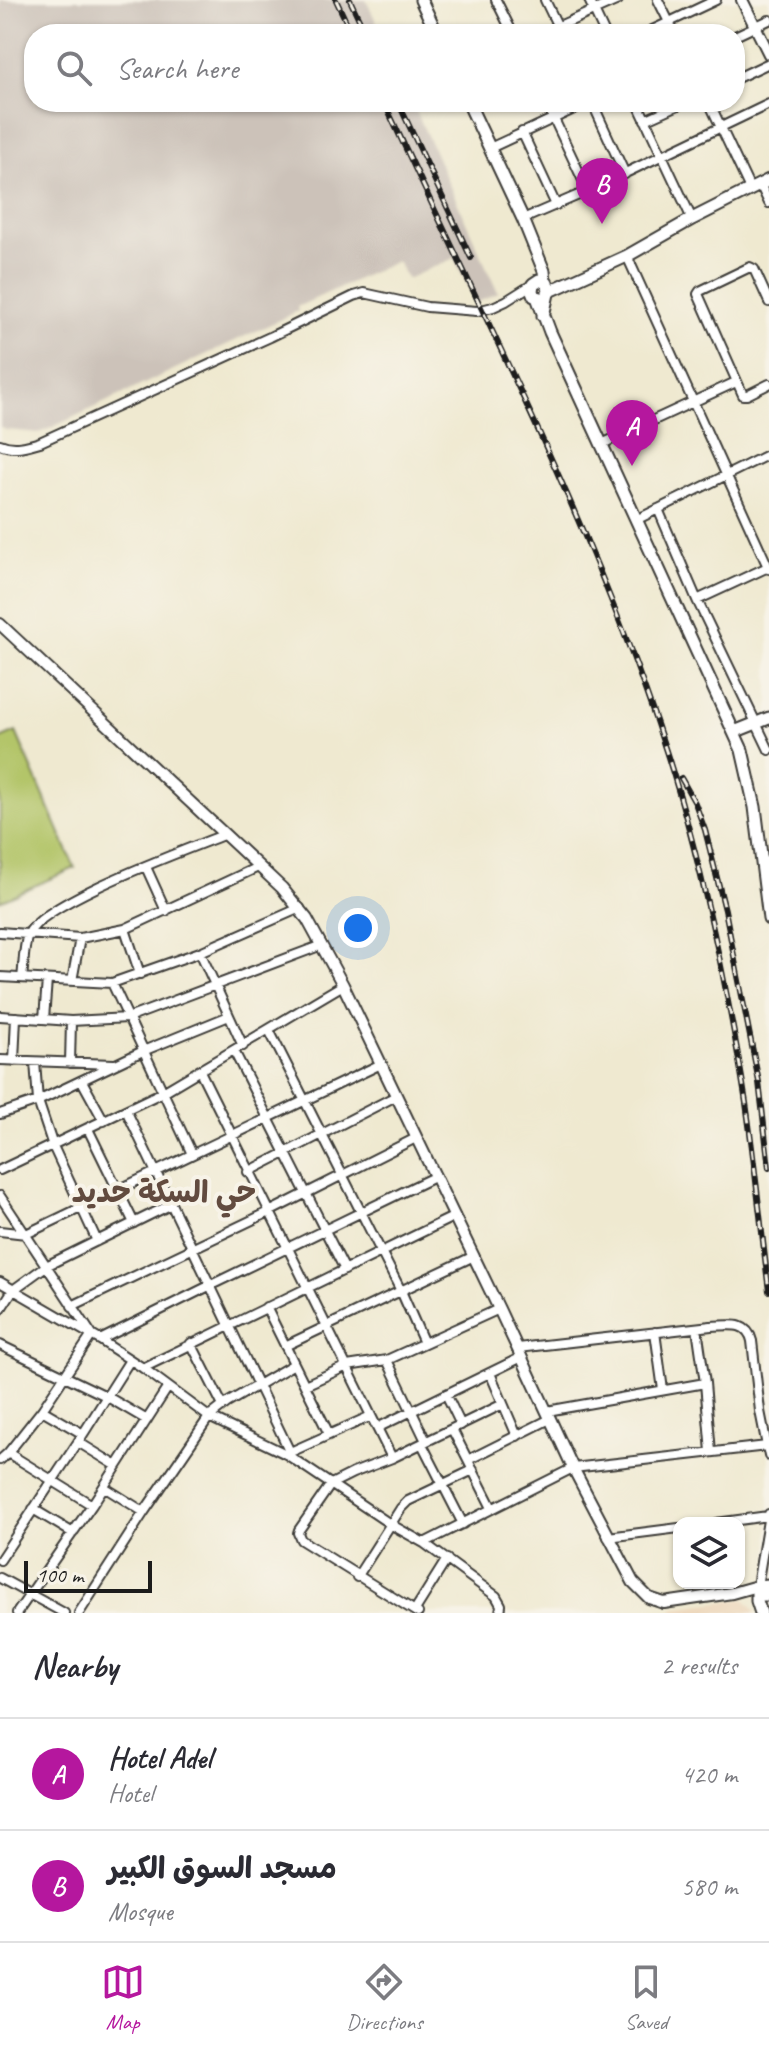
<!DOCTYPE html>
<meta charset="utf-8">
<style>
:root{--surface:#fff;--page:#f2f2f3;--text:#2b2b33;--muted:#7c7c81;--line:#e1e1e2;--accent:#b5179e}
body{margin:0;font-family:Caveat,"Playpen Sans Arabic",sans-serif;background:var(--page);color:var(--text)}
.controls{position:absolute;right:24px;bottom:24px;display:grid;overflow:hidden;border-radius:16px;box-shadow:0 2px 6px #0004}
.controls button{width:72px;height:72px;display:grid;place-items:center;padding:0;border:0;border-bottom:2px solid var(--line);background:var(--surface);color:var(--text);font:40px sans-serif}
.scale{position:absolute;left:24px;bottom:20px;width:128px;box-sizing:border-box;padding-left:8px;border:4px solid #1c1c1c;border-top:0;font-size:22px;line-height:28px;white-space:nowrap;color:#1c1c1c;-webkit-text-stroke:6px #f7f3e8;paint-order:stroke}
.you{position:absolute;left:358px;top:928px;width:28px;height:28px;margin:-20px;border:6px solid #fff;border-radius:50%;background:#1a73e8;box-shadow:0 0 0 12px #1a73e833}
.badge{display:grid;place-items:center;width:52px;height:52px;border-radius:50%;background:var(--accent);color:#fff;font-size:26px;font-weight:700}
.pin{position:absolute;translate:-50% -66px;filter:drop-shadow(0 2px 4px #0008)}
.pin::after{content:'';position:absolute;top:42px;width:28px;height:24px;background:inherit;clip-path:polygon(0 0,100% 0,50% 100%)}
.list{margin:0;padding:0;list-style:none}
h2{display:flex;justify-content:space-between;align-items:center;height:104px;margin:0;padding:0 32px;font-size:34px}
h2 small{font-size:26px;font-weight:400;color:var(--muted)}
.list li{display:grid;grid-template-columns:52px 1fr auto;gap:24px;align-items:center;box-sizing:border-box;height:112px;padding:0 32px;border-top:2px solid var(--line)}
.list b{display:block;font-size:30px;white-space:nowrap}
.list p{margin:0;font-size:26px;white-space:nowrap;color:var(--muted)}
.list em{font-size:26px;font-style:normal;color:var(--muted)}
.icon{flex:none;width:44px;height:44px;fill:none;stroke:currentColor;stroke-width:2;stroke-linecap:round;stroke-linejoin:round}
.map{position:relative;flex:none;width:769px;height:1613px;overflow:hidden}
.search{position:absolute;background:var(--surface);box-shadow:0 2px 6px #0004;left:24px;right:24px;top:24px;height:88px;display:flex;align-items:center;gap:20px;box-sizing:border-box;padding:0 28px;border-radius:32px;color:var(--muted);font-size:30px}
.sheet{height:328px;background:var(--surface)}
nav{display:flex;justify-content:space-around;align-items:center;box-sizing:border-box;height:112px;border-top:2px solid var(--line);background:var(--surface);font-size:22px;color:var(--muted)}
nav a{display:grid;justify-items:center;gap:4px}
nav .on{color:var(--accent)}
.map>svg:first-child{display:block}
.built{fill:#edd7bb}
.industrial{fill:#ccc2b9}
.green{fill:#b3c569;stroke:#687042;stroke-width:2}
.lines{fill:none;stroke-linecap:round;stroke-linejoin:round}
.minor-casing{stroke:#3c3b37;stroke-width:12}
.tertiary-casing{stroke:#3c3b37;stroke-width:14}
.secondary-casing{stroke:#3c3b37;stroke-width:15}
.minor{stroke:#fff;stroke-width:8}
.tertiary{stroke:#fff;stroke-width:10}
.secondary{stroke:#fff;stroke-width:11}
.rail-casing{stroke:#1c1c1c;stroke-width:6}
.rail{stroke:#f7f3e8;stroke-width:3;stroke-dasharray:9;stroke-linecap:butt}
.labels{text-anchor:middle;stroke-width:8;stroke-linejoin:round;paint-order:stroke}
.neighbourhood-label{font-size:30px;font-weight:bold;fill:#624b3f;stroke:#f7f3e8}
</style>
<div class="map">
<svg width="769" height="1613" viewBox="0 0 769 1613">
<rect width="100%" height="100%" fill="#f7f3e8"/>
<filter id="ink" filterUnits="userSpaceOnUse"><feTurbulence type="fractalNoise" baseFrequency=".0125" numOctaves="2"/><feDisplacementMap in="SourceGraphic" scale="16" xChannelSelector="R" yChannelSelector="G"/><feConvolveMatrix kernelMatrix="1 2 1 2 8 2 1 2 1" color-interpolation-filters="sRGB"/></filter>
<filter id="wash" filterUnits="userSpaceOnUse"><feTurbulence type="fractalNoise" baseFrequency=".006" numOctaves="4" result="noise"/><feDisplacementMap in="SourceGraphic" scale="32" xChannelSelector="R" yChannelSelector="G"/><feGaussianBlur stdDeviation="1.8" result="paint"/><feColorMatrix in="noise" values="0 0 0 0 0 0 0 0 0 0 0 0 0 0 0 0 0 1.4 0 .05"/><feComposite in="paint" operator="in"/></filter>
<g filter="url(#wash)">
<rect width="100%" height="100%" fill="#efe9d0"/>
<path class="built" d="M744,1599L751,1605L756,1613H674L672,1608Z"/>
<path class="industrial" d="M0,0H366L382,34H34V102H412L498,293L476,303L454,258L407,279L397,261L297,307L298,311L40,433L6,430L0,427Z"/>
<path class="green" d="M16,732L75,868L0,901V739Z"/>
</g>
<g filter="url(#ink)">
<g class="lines">
<defs>
<path id="minor" d="M496,0L513,34
M545,0L558,27
M589,0L605,34
M658,0L675,34
M541,34L618,0
M644,34L716,0
M735,36L769,20
M735,79L769,63
M546,102L588,191
M592,102L625,174
M637,102L692,219
M709,102L750,189
M645,120L685,102
M522,132L556,205
M490,148L589,102
M760,184L769,203
M523,219L588,191L769,104
M627,256L769,569
M769,302L754,269L750,267L700,291L698,294L743,395H747L769,384
M0,444C14,450 27,446 40,442L270,337L354,296L364,293L427,307L477,311L493,307L506,301L533,284
M602,444L736,382
M658,509L697,600L769,750
M636,520L769,454
M697,600L768,567
M146,867L166,911
M125,929L140,974
M0,932L80,938L125,929L258,867
M200,952L243,1046
M0,977L112,983L200,952L300,908
M22,978C24,965 23,948 28,935C41,902 186,850 223,835
M72,981L80,938
M112,983L192,1154
M0,1016L71,1021L128,1018L322,945
M44,1019L47,980
M269,1030L401,1291L424,1343
M234,1051L345,1270
M0,1060L114,1064
M14,1061L16,1017
M35,1062L38,1101L53,1146L97,1241
M70,1063L71,1021
M200,1071L392,1458
M82,1081L104,1121
M126,1110L290,1452
M0,1114L38,1101L143,1051L229,1016
M88,1129L134,1223
M0,1170L163,1092L343,985
M248,1172L396,1096
M0,1196L92,1335L42,1410L8,1453L0,1460
M0,1231L26,1234L381,1064
M0,1282L100,1340L143,1368L209,1417L286,1454L390,1524L424,1543L496,1596L501,1605L500,1613
M72,1306L269,1212L416,1138
M266,1307L329,1434
M0,1310L13,1290L46,1266L170,1205
M697,1328L705,1383L711,1452
M655,1332L663,1390
M100,1340L209,1286L436,1176
M191,1343L223,1406
M0,1345L106,1396L147,1420
M285,1346L474,1256
M518,1348L711,1326C728,1326 747,1320 752,1341L760,1411L769,1456
M387,1360L426,1441
M143,1368L455,1216
M490,1373L517,1436
M305,1385L347,1366L387,1360L499,1309
M446,1394L461,1425
M42,1410L83,1434
M547,1411L705,1383
M377,1428L522,1357
M452,1429L492,1508
M422,1444L463,1524
M8,1453L92,1505
M286,1454L371,1416
M468,1460L550,1419
M117,1466L78,1442L130,1360
M104,1487L144,1512
M33,1509L73,1533
M716,1523L768,1516
M608,1537L679,1528
M424,1543L573,1468L767,1446
M0,1560L78,1442
M357,1577L401,1508L408,1501L473,1470
M0,1578L64,1613
M757,1586L769,1514
M415,1610L447,1559
M17,1613L92,1505L168,1387
M79,1613L144,1512L209,1417L227,1403L294,1364
M418,1613L301,1540L298,1533L299,1530L331,1484L353,1473L392,1458L503,1404"/>
<path id="tertiary" d="M742,0L769,54
M0,624L282,888L307,919L343,985L499,1309L573,1468L633,1582L649,1598L664,1603L732,1593L757,1586"/>
<path id="secondary" d="M421,0L437,34
M468,102L523,219L544,271L545,281
M548,292L627,256L692,219L769,180
M537,297L550,332L742,750L755,807L769,919
M541,298L534,296L532,291L533,284L539,280L547,283L549,289L543,316
M734,732L769,718
M757,1595H769
M761,1613L757,1601V1586L769,1585"/>
</defs>
<use href="#minor" class="minor-casing"/>
<use href="#tertiary" class="tertiary-casing"/>
<use href="#secondary" class="secondary-casing"/>
<use href="#minor" class="minor"/>
<use href="#tertiary" class="tertiary"/>
<use href="#secondary" class="secondary"/>
<defs>
<path id="rail" d="M336,0L352,34
M350,0L366,34
M384,102C483,316 593,526 666,751C689,821 706,894 721,966C730,1011 739,1057 746,1103C755,1165 761,1228 769,1291
M398,102L471,258
M681,778L695,803L705,830L725,910L759,1082L769,1168"/>
</defs>
<use href="#rail" class="rail-casing"/>
<use href="#rail" class="rail"/>
</g>
</g>
<g class="labels">
<g class="neighbourhood-label">
<text x="164" y="1202">حي السكة حديد</text>
</g>
</g>
</svg>
<div class="controls">
<button><svg class="icon" aria-label="layers" viewBox="0 0 24 24"><path d="M12 4l9 5-9 5-9-5zM3 14l9 5 9-5"/></svg></button>
</div>
<div class="scale">100 m</div>
<div class="you"></div>
<div class="pin badge" style="left:632px;top:466px">A</div>
<div class="pin badge" style="left:602px;top:224px">B</div>
<div class="search"><svg class="icon" aria-label="search" viewBox="0 0 24 24"><circle cx="10" cy="10" r="6"/><path d="M15 15l6 6"/></svg>Search here</div>
</div>
<section class="sheet">
<h2>Nearby<small>2 results</small></h2>
<ul class="list">
<li><span class="badge">A</span><div><b>Hotel Adel</b><p>Hotel</p></div><em>420 m</em></li>
<li><span class="badge">B</span><div><b>مسجد السوق الكبير</b><p>Mosque</p></div><em>580 m</em></li>
</ul>
</section>
<nav>
<a class="on"><svg class="icon" aria-label="map" viewBox="0 0 24 24"><path d="M3 6l6-2 6 2 6-2v14l-6 2-6-2-6 2zM9 4v14M15 6v14"/></svg>Map</a>
<a><svg class="icon" aria-label="directions" viewBox="0 0 24 24"><path d="M12 3l9 9-9 9-9-9zM9 14v-3h6M13 9l2 2-2 2"/></svg>Directions</a>
<a><svg class="icon" aria-label="saved" viewBox="0 0 24 24"><path d="M7 4h10v16l-5-4-5 4z"/></svg>Saved</a>
</nav>
